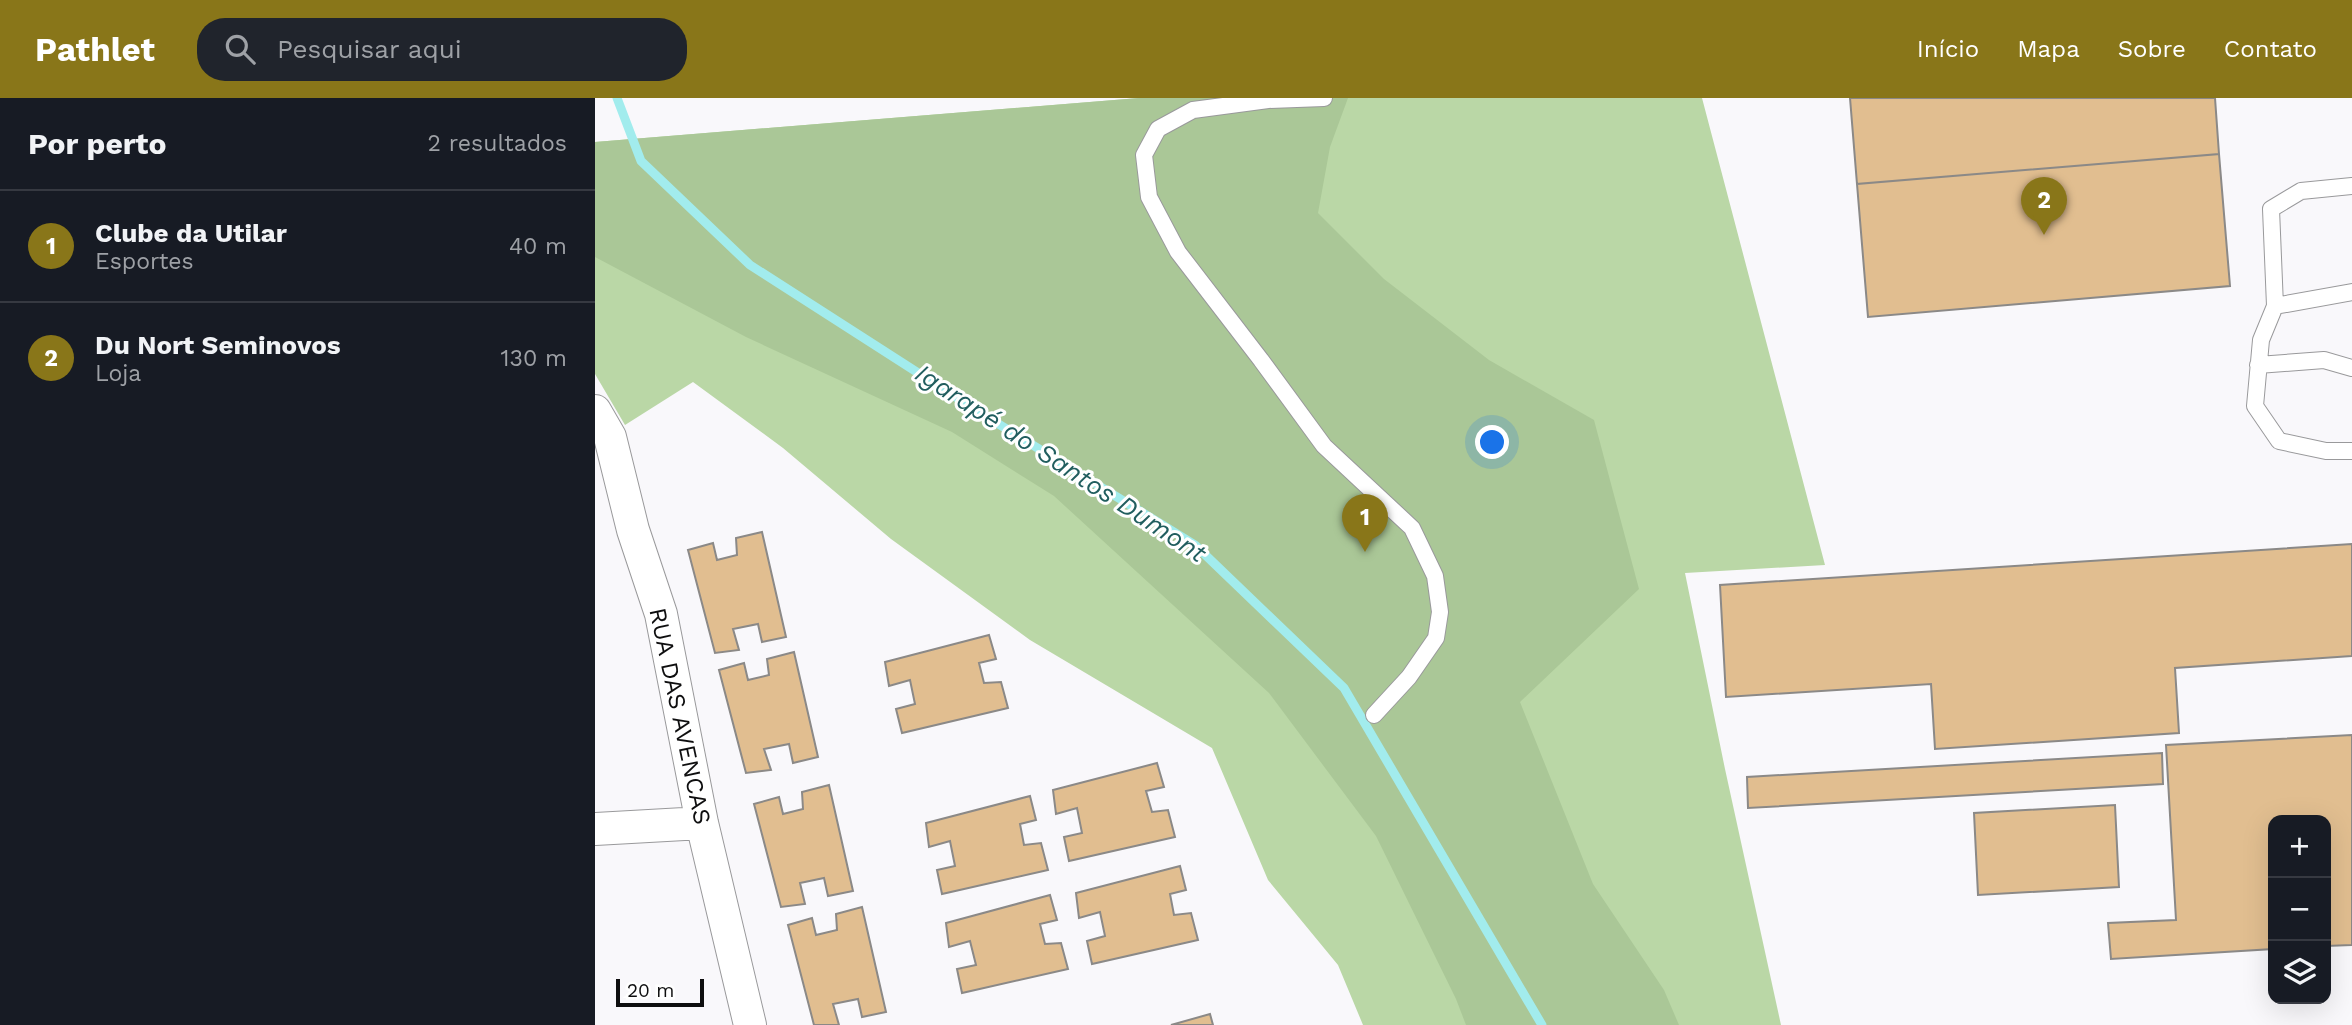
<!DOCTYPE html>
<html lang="pt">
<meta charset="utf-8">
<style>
:root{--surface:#171b24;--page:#20242c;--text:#f1f3f6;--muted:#9ea1a6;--line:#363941;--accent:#897619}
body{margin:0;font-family:"Work Sans",sans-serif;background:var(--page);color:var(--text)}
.controls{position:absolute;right:21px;bottom:21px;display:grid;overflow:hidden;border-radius:14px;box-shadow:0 7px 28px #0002}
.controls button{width:63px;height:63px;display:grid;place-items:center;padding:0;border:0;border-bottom:2px solid var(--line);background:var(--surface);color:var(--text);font:35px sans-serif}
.scale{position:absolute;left:21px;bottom:18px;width:88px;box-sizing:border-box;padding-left:7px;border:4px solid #0e0e0f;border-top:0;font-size:19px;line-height:24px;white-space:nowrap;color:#0e0e0f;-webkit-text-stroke:5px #fff;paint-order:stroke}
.you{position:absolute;left:898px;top:345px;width:24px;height:24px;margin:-18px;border:5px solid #fff;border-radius:50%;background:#1a73e8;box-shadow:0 0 0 10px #1a73e833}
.badge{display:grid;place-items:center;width:46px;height:46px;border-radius:50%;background:var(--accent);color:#fff;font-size:23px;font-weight:700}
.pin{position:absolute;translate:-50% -58px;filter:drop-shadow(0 2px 4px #0008)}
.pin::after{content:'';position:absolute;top:37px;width:24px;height:21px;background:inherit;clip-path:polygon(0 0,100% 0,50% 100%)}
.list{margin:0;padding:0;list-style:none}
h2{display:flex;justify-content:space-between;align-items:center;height:91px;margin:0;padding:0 28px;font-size:30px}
h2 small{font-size:23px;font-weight:400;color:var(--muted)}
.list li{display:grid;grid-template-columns:46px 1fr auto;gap:21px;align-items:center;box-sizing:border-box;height:112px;padding:0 28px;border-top:2px solid var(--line)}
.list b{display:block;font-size:26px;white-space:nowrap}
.list p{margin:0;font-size:23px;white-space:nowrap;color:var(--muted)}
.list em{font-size:23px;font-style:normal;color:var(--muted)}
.icon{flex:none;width:38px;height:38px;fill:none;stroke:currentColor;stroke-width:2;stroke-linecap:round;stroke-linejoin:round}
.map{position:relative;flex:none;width:1757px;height:927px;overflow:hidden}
header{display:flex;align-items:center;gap:42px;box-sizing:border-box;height:98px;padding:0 35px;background:var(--accent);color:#fff}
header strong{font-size:33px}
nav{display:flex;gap:38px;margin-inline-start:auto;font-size:24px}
.search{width:490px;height:63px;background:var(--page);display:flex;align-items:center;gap:18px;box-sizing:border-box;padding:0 24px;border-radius:28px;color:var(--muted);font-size:26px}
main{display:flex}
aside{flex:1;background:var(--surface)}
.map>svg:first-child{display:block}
.green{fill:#bad7a6}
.forest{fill:#aac797}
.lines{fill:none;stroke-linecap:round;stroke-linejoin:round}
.stream{stroke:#a2eced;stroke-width:9}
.building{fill:#e1be90;stroke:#8b8987;stroke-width:2}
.lane-casing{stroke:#99999b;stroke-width:18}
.street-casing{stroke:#99999b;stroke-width:34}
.lane{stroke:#fff;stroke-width:16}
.street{stroke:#fff;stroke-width:32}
.labels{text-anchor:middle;stroke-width:6;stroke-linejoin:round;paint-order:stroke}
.street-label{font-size:24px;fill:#0e0e0f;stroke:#fff}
.water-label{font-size:26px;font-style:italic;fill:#215e5f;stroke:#fff}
</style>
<header>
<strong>Pathlet</strong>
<div class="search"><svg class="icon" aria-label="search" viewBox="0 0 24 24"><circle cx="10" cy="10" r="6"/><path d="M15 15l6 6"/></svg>Pesquisar aqui</div>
<nav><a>Início</a><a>Mapa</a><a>Sobre</a><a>Contato</a></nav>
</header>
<main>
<aside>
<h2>Por perto<small>2 resultados</small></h2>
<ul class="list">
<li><span class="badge">1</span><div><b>Clube da Utilar</b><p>Esportes</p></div><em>40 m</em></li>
<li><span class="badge">2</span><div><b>Du Nort Seminovos</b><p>Loja</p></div><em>130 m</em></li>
</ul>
</aside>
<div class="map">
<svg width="1757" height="927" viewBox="0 0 1757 927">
<rect width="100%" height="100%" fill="#f9f8fb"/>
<path class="green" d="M544,0H1107L1230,467L1090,475L1130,671L1186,927H768L743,867L673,782L617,650L435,542L296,441L188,350L98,284L30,327L0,276V44Z"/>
<path class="forest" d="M544,0H753L735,49L723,115L789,181L894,262L999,322L1044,491L925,604L998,786L1069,892L1084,927H871L861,901L781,738L674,595L459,398L357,334L151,239L0,159V44Z"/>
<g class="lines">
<path class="stream" d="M22,0L46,63L155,167L384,314L600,447L749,590L947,927"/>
</g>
<path class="building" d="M1255,0H1620L1624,56L1262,86Z
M1624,56L1635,188L1273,219L1262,86Z
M167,434L191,539L167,544L163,526L138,531L144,552L120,555L93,452L118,445L122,462L142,457L141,440Z
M1757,446V558L1580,570L1584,635L1340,651L1336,586L1131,599L1125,487Z
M394,537L401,561L384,565L389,585L406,584L413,610L307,635L301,611L320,606L315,582L294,588L290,564Z
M199,554L223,659L198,665L194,646L169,651L176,672L151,675L124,572L149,565L153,582L174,577L172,561Z
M1757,637V847L1731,848V722H1678V851L1516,861L1513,825L1581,822L1571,647Z
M1567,655L1568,686L1153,710L1152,679Z
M562,665L569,689L551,693L557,714L573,712L580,739L474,763L469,739L487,735L482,710L461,716L458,692Z
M234,687L258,793L233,798L229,780L205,785L210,806L186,809L159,706L184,699L188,716L208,711L207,694Z
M435,698L441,722L425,726L429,747L446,745L453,772L347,796L342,772L360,768L355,743L334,749L331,725Z
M1520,707L1524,789L1383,797L1379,715Z
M585,768L591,792L575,796L579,817L596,815L603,842L497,866L492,843L510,838L505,814L484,820L481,795Z
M455,797L462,822L445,826L450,846L466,845L473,871L367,895L362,871L381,867L375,843L354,849L351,825Z
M267,809L291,914L267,919L263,901L238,906L244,927H219L193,827L217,820L221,837L242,832L241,816Z
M615,916L618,927H576Z"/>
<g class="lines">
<defs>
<path id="lane" d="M729,0L673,2L598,12L563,31L549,57L554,99L583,154L666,262L729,348L817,430L840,478L845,514L841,540L814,579L779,617
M1757,88L1706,93L1676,111L1680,208L1666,242L1660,308L1684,343L1731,353H1757
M1680,208L1757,194
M1663,267L1729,262L1757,270"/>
<path id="street" d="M0,313L15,339L38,432L66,516L107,725L155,927
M0,731L107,725"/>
</defs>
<use href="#lane" class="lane-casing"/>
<use href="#street" class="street-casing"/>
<use href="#lane" class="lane"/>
<use href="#street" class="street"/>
</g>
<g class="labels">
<g class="street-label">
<text transform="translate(85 618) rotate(78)" y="8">RUA DAS AVENCAS</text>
</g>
<g class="water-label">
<text transform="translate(466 365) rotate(33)" y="9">Igarapé do Santos Dumont</text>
</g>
</g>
</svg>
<div class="controls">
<button>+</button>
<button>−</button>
<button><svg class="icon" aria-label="layers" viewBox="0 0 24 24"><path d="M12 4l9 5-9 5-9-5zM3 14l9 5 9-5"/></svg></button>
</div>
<div class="scale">20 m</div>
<div class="you"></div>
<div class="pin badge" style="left:770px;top:454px">1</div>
<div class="pin badge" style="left:1449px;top:137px">2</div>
</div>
</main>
